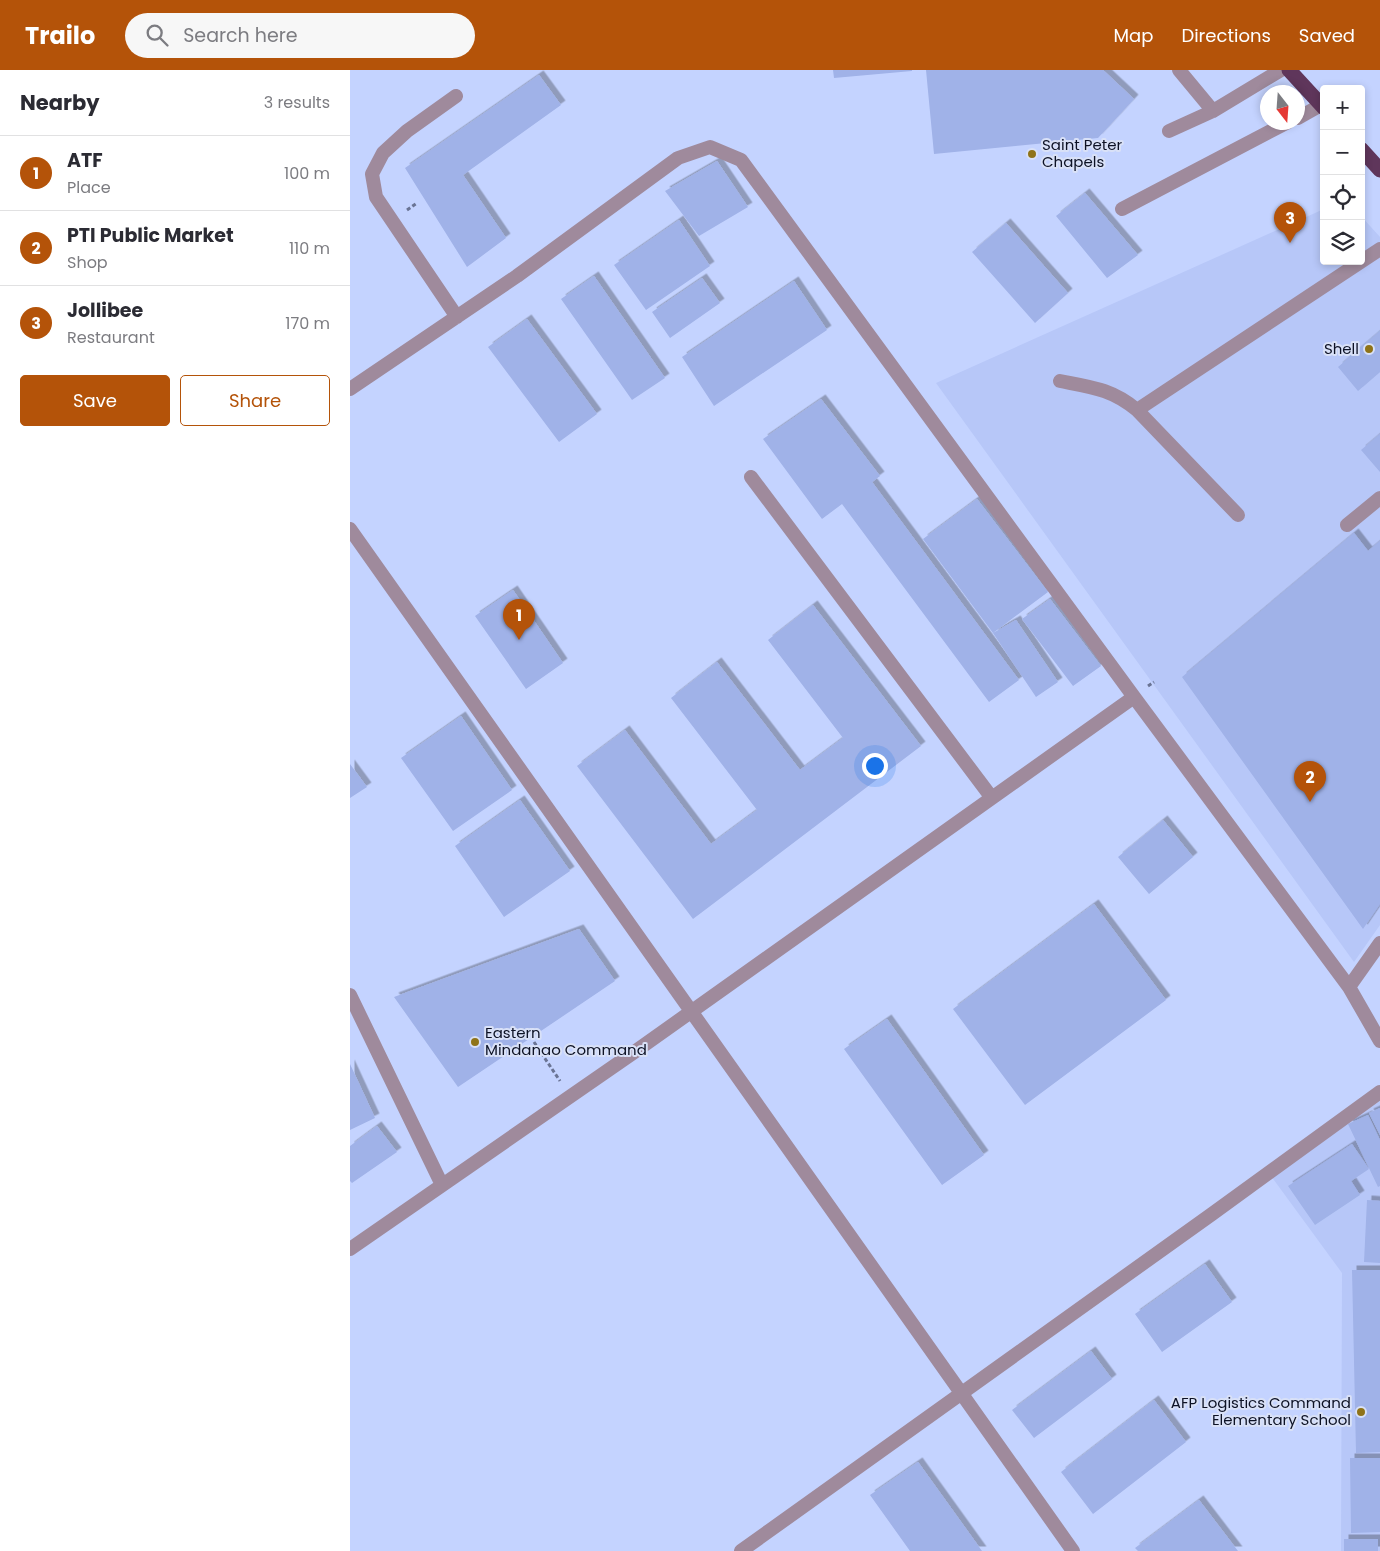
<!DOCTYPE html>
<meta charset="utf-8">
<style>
:root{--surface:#fff;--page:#f7f7f7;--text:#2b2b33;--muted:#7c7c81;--line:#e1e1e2;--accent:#b45309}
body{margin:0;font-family:Poppins,sans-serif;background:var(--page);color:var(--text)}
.controls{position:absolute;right:15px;top:15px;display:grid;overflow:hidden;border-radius:5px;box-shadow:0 2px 8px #0003}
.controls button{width:45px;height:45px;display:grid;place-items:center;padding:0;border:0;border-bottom:1px solid var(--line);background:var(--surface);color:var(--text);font:25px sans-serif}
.compass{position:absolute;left:910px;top:15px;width:45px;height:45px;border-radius:50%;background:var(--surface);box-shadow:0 2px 8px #0003;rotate:163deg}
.you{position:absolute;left:524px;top:695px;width:18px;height:18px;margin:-12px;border:4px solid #fff;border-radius:50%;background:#1a73e8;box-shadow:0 0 0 8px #1a73e833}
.badge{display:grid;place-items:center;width:32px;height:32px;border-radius:50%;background:var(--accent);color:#fff;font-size:16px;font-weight:700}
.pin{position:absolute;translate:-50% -41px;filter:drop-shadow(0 1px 2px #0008)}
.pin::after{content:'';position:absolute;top:26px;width:18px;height:15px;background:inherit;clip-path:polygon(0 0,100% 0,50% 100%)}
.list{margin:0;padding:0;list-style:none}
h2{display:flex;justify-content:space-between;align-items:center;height:65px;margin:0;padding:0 20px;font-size:21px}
h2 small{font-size:16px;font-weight:400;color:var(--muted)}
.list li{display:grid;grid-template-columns:32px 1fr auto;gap:15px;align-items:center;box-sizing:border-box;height:75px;padding:0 20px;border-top:1px solid var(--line)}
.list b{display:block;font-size:19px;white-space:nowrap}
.list p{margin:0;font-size:16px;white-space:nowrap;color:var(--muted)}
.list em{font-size:16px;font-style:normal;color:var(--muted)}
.actions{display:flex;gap:10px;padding:15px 20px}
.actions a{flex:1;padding:11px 0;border:1px solid var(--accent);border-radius:5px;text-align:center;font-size:18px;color:var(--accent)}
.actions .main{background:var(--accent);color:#fff}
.icon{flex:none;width:28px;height:28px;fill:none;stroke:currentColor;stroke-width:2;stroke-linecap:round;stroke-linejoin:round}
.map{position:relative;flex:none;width:1030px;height:1481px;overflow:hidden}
header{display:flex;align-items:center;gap:30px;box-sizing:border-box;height:70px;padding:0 25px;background:var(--accent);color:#fff}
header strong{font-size:24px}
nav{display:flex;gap:28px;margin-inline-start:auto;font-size:18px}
.search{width:350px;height:45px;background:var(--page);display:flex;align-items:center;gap:12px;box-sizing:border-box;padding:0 18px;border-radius:28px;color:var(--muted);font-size:19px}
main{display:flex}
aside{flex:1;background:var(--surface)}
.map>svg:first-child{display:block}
.built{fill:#b7c7f8}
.building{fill:#a0b2e8;filter:url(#shadow)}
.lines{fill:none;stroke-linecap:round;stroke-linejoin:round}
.path{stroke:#6a7494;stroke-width:3;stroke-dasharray:4 2.5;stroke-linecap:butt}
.lane{stroke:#9f8a9c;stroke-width:14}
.highway{stroke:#5f365b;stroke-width:15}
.poi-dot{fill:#8f7318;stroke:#d9e1f7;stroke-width:2}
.labels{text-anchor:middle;stroke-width:4;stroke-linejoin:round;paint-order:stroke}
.poi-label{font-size:15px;fill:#0d1225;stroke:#d9e1f7;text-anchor:start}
</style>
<header>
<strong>Trailo</strong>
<div class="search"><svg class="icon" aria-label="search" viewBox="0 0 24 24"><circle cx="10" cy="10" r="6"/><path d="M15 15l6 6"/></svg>Search here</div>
<nav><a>Map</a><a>Directions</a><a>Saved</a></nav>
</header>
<main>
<aside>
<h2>Nearby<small>3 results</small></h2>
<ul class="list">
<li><span class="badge">1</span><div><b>ATF</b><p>Place</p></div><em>100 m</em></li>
<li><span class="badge">2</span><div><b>PTI Public Market</b><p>Shop</p></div><em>110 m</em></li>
<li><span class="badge">3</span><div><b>Jollibee</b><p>Restaurant</p></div><em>170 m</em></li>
</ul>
<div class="actions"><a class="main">Save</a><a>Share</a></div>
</aside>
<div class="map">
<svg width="1030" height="1481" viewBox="0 0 1030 1481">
<defs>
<filter id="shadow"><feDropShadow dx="4.5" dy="-4.5" stdDeviation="0" flood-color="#0004"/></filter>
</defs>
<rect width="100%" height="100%" fill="#c4d3ff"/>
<path class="built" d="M974,139V191H1011V146L1030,167V855L1004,892L586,313Z
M1030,1031V1481H991L992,1203L921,1106Z"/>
<path class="building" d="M483,0H562V1L484,8Z
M576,0H753L784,29L748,68L584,84Z
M189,5L211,35L113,105L156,168L117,197L55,98Z
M367,91L398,137L349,166L315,121Z
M735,123L788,185L757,208L706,146Z
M329,150L360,196L296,240L264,195Z
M656,153L718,223L685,253L622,182Z
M244,206L315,308L282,330L211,229Z
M352,208L370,233L320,268L302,242Z
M444,211L477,260L364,336L332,287Z
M177,249L247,344L209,372L138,277Z
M1030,261V302L1008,321L988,297Z
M471,329L530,406L522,412L669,610L639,632L492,434L472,449L413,369Z
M1030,364V402L1011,380Z
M627,429L698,522L643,563L573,469Z
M1004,463L1018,481L1030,471V834L1013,859L832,607Z
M163,520L213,593L176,619L125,546Z
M700,529L751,596L723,616L672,549Z
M463,535L571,676L343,849L227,696L275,660L361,774L407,740L321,628L367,592L450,700L493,668L418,570Z
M666,550L708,612L686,627L643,563Z
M111,646L162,720L103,761L51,688Z
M0,694L17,717L0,728Z
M170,730L220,801L154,847L105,776Z
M813,750L843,787L799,824L768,787Z
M744,834L816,930L675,1035L603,939Z
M229,859L265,911L108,1017L44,927Z
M537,949L634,1085L592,1115L494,979Z
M0,994L25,1048L0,1060Z
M1030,1038V1065L1019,1043Z
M1018,1045L1030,1070V1116L1028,1117L998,1054Z
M27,1056L47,1082L2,1113L0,1111V1076Z
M1002,1074L1019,1099L1001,1111L1010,1125L965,1155L938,1116Z
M1017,1130L1030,1131V1193L1014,1192Z
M855,1194L882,1232L812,1282L785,1244Z
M1002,1200H1030V1382L1006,1383Z
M741,1281L762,1309L684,1368L662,1340Z
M804,1330L836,1372L743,1444L711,1402Z
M1000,1388H1030V1462L1001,1463Z
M568,1392L632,1481H560L520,1425Z
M849,1430L888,1481H788L785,1478Z
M994,1469H1028V1481H994Z"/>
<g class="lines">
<path class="path" d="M57,140L67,133
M798,616L804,612
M184,972L210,1011"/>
<path class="lane" d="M829,0L863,41
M106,26L57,61L33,83L22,104L26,127L107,247
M948,48L971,35
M819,61L863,41L931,0
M772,139L938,52
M710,311C741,317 762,319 787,340L888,445
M0,319L167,206L328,88L360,77L391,90L784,627L999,917L1030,971
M787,340L1030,179
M401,407L642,728
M997,455L1030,428
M0,459L723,1481
M999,917L1030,873
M0,925L92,1115
M0,1179L283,983L784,627
M391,1481L862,1144L1030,1022"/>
<path class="highway" d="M939,0L974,38
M1011,79L1030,100"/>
</g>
<g class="poi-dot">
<circle cx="682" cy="84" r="5"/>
<circle cx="1019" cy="279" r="5"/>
<circle cx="125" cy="972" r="5"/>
<circle cx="1011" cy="1342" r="5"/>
</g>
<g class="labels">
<g class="poi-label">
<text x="692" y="80">Saint Peter<tspan x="692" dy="17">Chapels</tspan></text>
<text x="1009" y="284" text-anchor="end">Shell</text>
<text x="135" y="968">Eastern<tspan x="135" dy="17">Mindanao Command</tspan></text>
<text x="1001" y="1338" text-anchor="end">AFP Logistics Command<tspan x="1001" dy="17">Elementary School</tspan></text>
</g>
</g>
</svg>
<div class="controls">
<button>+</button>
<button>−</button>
<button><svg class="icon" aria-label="locate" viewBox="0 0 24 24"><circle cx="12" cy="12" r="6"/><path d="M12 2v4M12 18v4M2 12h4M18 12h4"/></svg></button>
<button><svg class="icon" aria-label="layers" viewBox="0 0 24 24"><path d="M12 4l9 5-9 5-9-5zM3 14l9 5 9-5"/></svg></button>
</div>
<svg class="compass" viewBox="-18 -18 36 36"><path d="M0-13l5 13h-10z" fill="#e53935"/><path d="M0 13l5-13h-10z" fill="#7c7c81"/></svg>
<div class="you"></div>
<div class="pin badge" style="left:169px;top:570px">1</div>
<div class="pin badge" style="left:960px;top:732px">2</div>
<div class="pin badge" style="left:940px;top:173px">3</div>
</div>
</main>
